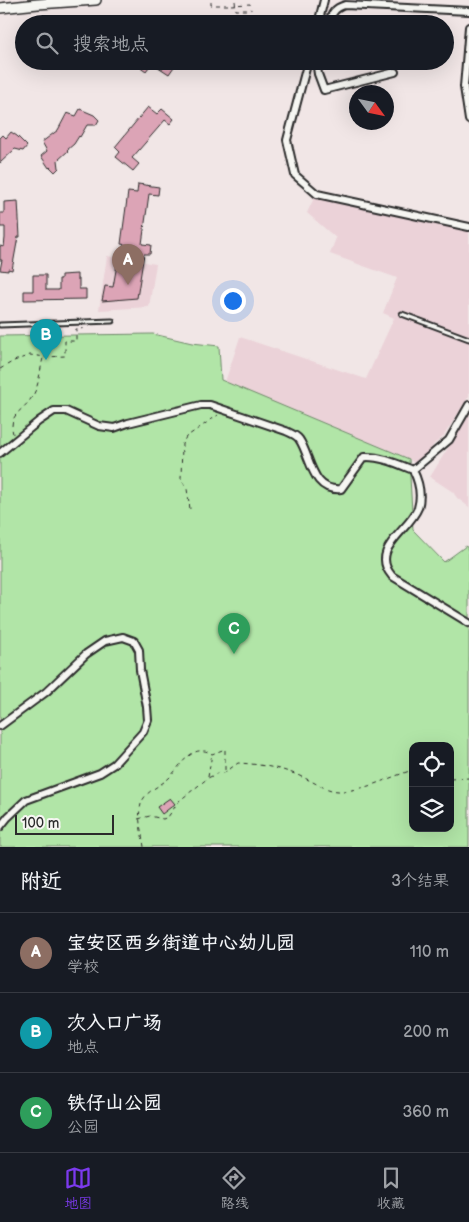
<!DOCTYPE html>
<html lang="zh">
<meta charset="utf-8">
<style>
:root{--surface:#171b24;--page:#20242c;--text:#f1f3f6;--muted:#9ea1a6;--line:#363941;--accent:#7c3aed}
body{margin:0;font-family:"Balsamiq Sans","LXGW WenKai TC",sans-serif;background:var(--page);color:var(--text)}
.controls{position:absolute;right:15px;bottom:15px;display:grid;overflow:hidden;border-radius:10px;box-shadow:0 5px 20px #0002}
.controls button{width:45px;height:45px;display:grid;place-items:center;padding:0;border:0;border-bottom:1px solid var(--line);background:var(--surface);color:var(--text);font:25px sans-serif}
.compass{position:absolute;left:349px;top:85px;width:45px;height:45px;border-radius:50%;background:var(--surface);box-shadow:0 5px 20px #0002;rotate:123deg}
.scale{position:absolute;left:15px;bottom:12px;width:99px;box-sizing:border-box;padding-left:5px;border:2px solid #2b2b2b;border-top:0;font-size:14px;line-height:18px;white-space:nowrap;color:#2b2b2b;-webkit-text-stroke:4px #f6f6f2;paint-order:stroke}
.you{position:absolute;left:232px;top:300px;width:18px;height:18px;margin:-12px;border:4px solid #fff;border-radius:50%;background:#1a73e8;box-shadow:0 0 0 8px #1a73e833}
.badge{display:grid;place-items:center;width:32px;height:32px;border-radius:50%;background:var(--accent);color:#fff;font-size:16px;font-weight:700}
.pin{position:absolute;translate:-50% -41px;filter:drop-shadow(0 1px 2px #0008)}
.pin::after{content:'';position:absolute;top:26px;width:18px;height:15px;background:inherit;clip-path:polygon(0 0,100% 0,50% 100%)}
.list{margin:0;padding:0;list-style:none}
h2{display:flex;justify-content:space-between;align-items:center;height:65px;margin:0;padding:0 20px;font-size:21px}
h2 small{font-size:16px;font-weight:400;color:var(--muted)}
.list li{display:grid;grid-template-columns:32px 1fr auto;gap:15px;align-items:center;box-sizing:border-box;height:80px;padding:0 20px;border-top:1px solid var(--line)}
.list b{display:block;font-size:19px;white-space:nowrap}
.list p{margin:0;font-size:16px;white-space:nowrap;color:var(--muted)}
.list em{font-size:16px;font-style:normal;color:var(--muted)}
.icon{flex:none;width:28px;height:28px;fill:none;stroke:currentColor;stroke-width:2;stroke-linecap:round;stroke-linejoin:round}
.map{position:relative;flex:none;width:469px;height:847px;overflow:hidden}
.search{position:absolute;background:var(--surface);box-shadow:0 5px 20px #0002;left:15px;right:15px;top:15px;height:55px;display:flex;align-items:center;gap:12px;box-sizing:border-box;padding:0 18px;border-radius:28px;color:var(--muted);font-size:19px}
.sheet{height:305px;background:var(--surface)}
nav{display:flex;justify-content:space-around;align-items:center;box-sizing:border-box;height:70px;border-top:1px solid var(--line);background:var(--surface);font-size:14px;color:var(--muted)}
nav a{display:grid;justify-items:center;gap:2px}
nav .on{color:var(--accent)}
.map>svg:first-child{display:block}
.built{fill:#ebd2d8}
.green{fill:#b1e5a7;stroke:#6e8869;fill-rule:evenodd}
.building{fill:#dca4b6;stroke:#2b2b2b}
.lines{fill:none;stroke-linecap:round;stroke-linejoin:round}
.service-casing{stroke:#2b2b2b;stroke-width:7}
.minor-casing{stroke:#2b2b2b;stroke-width:10}
.secondary-casing{stroke:#2b2b2b;stroke-width:12}
.path{stroke:#2b2b2b;stroke-width:1;stroke-dasharray:4 4;stroke-linecap:butt}
.service{stroke:#f6f6f2;stroke-width:3}
.minor{stroke:#f6f6f2;stroke-width:6}
.secondary{stroke:#f6f6f2;stroke-width:9}
.path-bridge{stroke:#2b2b2b;stroke-width:1;stroke-dasharray:4 4;stroke-linecap:butt}
</style>
<div class="map">
<svg width="469" height="847" viewBox="0 0 469 847">
<rect width="100%" height="100%" fill="#f1e6e6"/>
<filter id="ink" filterUnits="userSpaceOnUse"><feTurbulence type="fractalNoise" baseFrequency=".02" numOctaves="2"/><feDisplacementMap in="SourceGraphic" scale="10" xChannelSelector="R" yChannelSelector="G"/><feConvolveMatrix kernelMatrix="1 2 1 2 8 2 1 2 1" color-interpolation-filters="sRGB"/></filter>
<g filter="url(#ink)">
<path class="built" d="M315,196L469,231V396L443,437L434,444L420,467L409,459L225,382L240,337L366,379L394,318L383,313L397,278L330,254L336,238L307,213Z
M107,256L156,264L149,307L99,310Z
M469,414V507L457,498L453,492L430,477Z"/>
<path class="green" d="M153,334L192,343L219,346L221,380L409,459L413,530L444,562L466,546L469,552V847H0V336ZM413,746H450V828H413Z"/>
<path class="building" d="M132,61H178L169,74L152,63L146,71Z
M148,107L157,114L162,109L174,119L170,124L165,120L132,158L139,164L133,171L116,157L120,152L115,147Z
M80,109L94,115L99,120L96,125H87L80,137L79,136L74,144L67,150L68,151L58,160L59,168L55,172L50,167L49,168L41,156L47,151L42,142L58,130L67,113L76,116Z
M11,132L17,136L27,146L23,151L15,149L0,163V138L3,135L6,138Z
M138,184L159,187L158,195L149,194L142,244L151,245L150,254H144L137,298L102,301L105,286L113,287L118,259L126,260L128,245L121,244L128,192L137,193Z
M18,201L20,237H18L12,270L8,269V271L0,270L2,260H0V246L4,247L5,238V227H0V213H4V202Z
M77,274V279H79V289H86V299L24,300V291H33V275H46V290H59V279H61V275Z
M170,798L175,804L162,814L157,807Z"/>
<g class="lines">
<defs>
<path id="service" d="M402,314L469,339
M0,325L112,321"/>
<path id="minor" d="M318,24L324,0
M329,24C331,13 335,8 345,5L469,11
M469,27L464,87L469,120
M308,61L287,140L295,175L317,194L469,227
M316,61L318,74L324,90L395,72
M0,453L39,421L54,411H66L99,426L114,428L128,423L201,405H210L286,431C290,433 296,435 299,439C311,456 311,492 341,489L364,457C380,456 398,464 413,470C419,482 422,495 418,508C409,531 369,549 392,576L469,623
M413,470L449,440L469,405
M0,726L46,692L86,654L105,641L123,637L134,641L139,650L140,670L147,707L148,720L143,732L114,764L100,773L26,800L8,817L0,827"/>
<path id="secondary" d="M0,8L38,4L96,0"/>
</defs>
<use href="#service" class="service-casing"/>
<use href="#minor" class="minor-casing"/>
<use href="#secondary" class="secondary-casing"/>
<path class="path" d="M235,1L236,10H251
M211,2V5H231
M0,369L14,361L30,355L46,357L65,356V341H76V329H83V328
M13,434C8,413 23,412 32,397C39,387 40,370 43,358
M190,509L187,489L181,479L182,444L186,437L218,415
M208,777L212,754
M450,779L469,778
M138,819L150,816L163,819L168,817L179,801L208,778L220,772L224,773L238,763C259,764 282,768 302,777C315,782 327,792 342,791C367,790 389,777 413,770
M144,847C142,832 137,819 141,804C145,791 159,787 169,778C181,766 192,742 212,754L225,749V772"/>
<use href="#service" class="service"/>
<use href="#minor" class="minor"/>
<use href="#secondary" class="secondary"/>
<path class="path-bridge" d="M231,5L250,4L251,10"/>
</g>
</g>
</svg>
<div class="controls">
<button><svg class="icon" aria-label="locate" viewBox="0 0 24 24"><circle cx="12" cy="12" r="6"/><path d="M12 2v4M12 18v4M2 12h4M18 12h4"/></svg></button>
<button><svg class="icon" aria-label="layers" viewBox="0 0 24 24"><path d="M12 4l9 5-9 5-9-5zM3 14l9 5 9-5"/></svg></button>
</div>
<svg class="compass" viewBox="-18 -18 36 36"><path d="M0-13l5 13h-10z" fill="#e53935"/><path d="M0 13l5-13h-10z" fill="#9ea1a6"/></svg>
<div class="scale">100 m</div>
<div class="you"></div>
<div class="pin badge" style="left:128px;top:285px;background:#8d6e63">A</div>
<div class="pin badge" style="left:46px;top:360px;background:#0f9aa8">B</div>
<div class="pin badge" style="left:234px;top:654px;background:#2e9e5b">C</div>
<div class="search"><svg class="icon" aria-label="search" viewBox="0 0 24 24"><circle cx="10" cy="10" r="6"/><path d="M15 15l6 6"/></svg>搜索地点</div>
</div>
<section class="sheet">
<h2>附近<small>3个结果</small></h2>
<ul class="list">
<li><span class="badge" style="background:#8d6e63">A</span><div><b>宝安区西乡街道中心幼儿园</b><p>学校</p></div><em>110 m</em></li>
<li><span class="badge" style="background:#0f9aa8">B</span><div><b>次入口广场</b><p>地点</p></div><em>200 m</em></li>
<li><span class="badge" style="background:#2e9e5b">C</span><div><b>铁仔山公园</b><p>公园</p></div><em>360 m</em></li>
</ul>
</section>
<nav>
<a class="on"><svg class="icon" aria-label="map" viewBox="0 0 24 24"><path d="M3 6l6-2 6 2 6-2v14l-6 2-6-2-6 2zM9 4v14M15 6v14"/></svg>地图</a>
<a><svg class="icon" aria-label="directions" viewBox="0 0 24 24"><path d="M12 3l9 9-9 9-9-9zM9 14v-3h6M13 9l2 2-2 2"/></svg>路线</a>
<a><svg class="icon" aria-label="saved" viewBox="0 0 24 24"><path d="M7 4h10v16l-5-4-5 4z"/></svg>收藏</a>
</nav>
